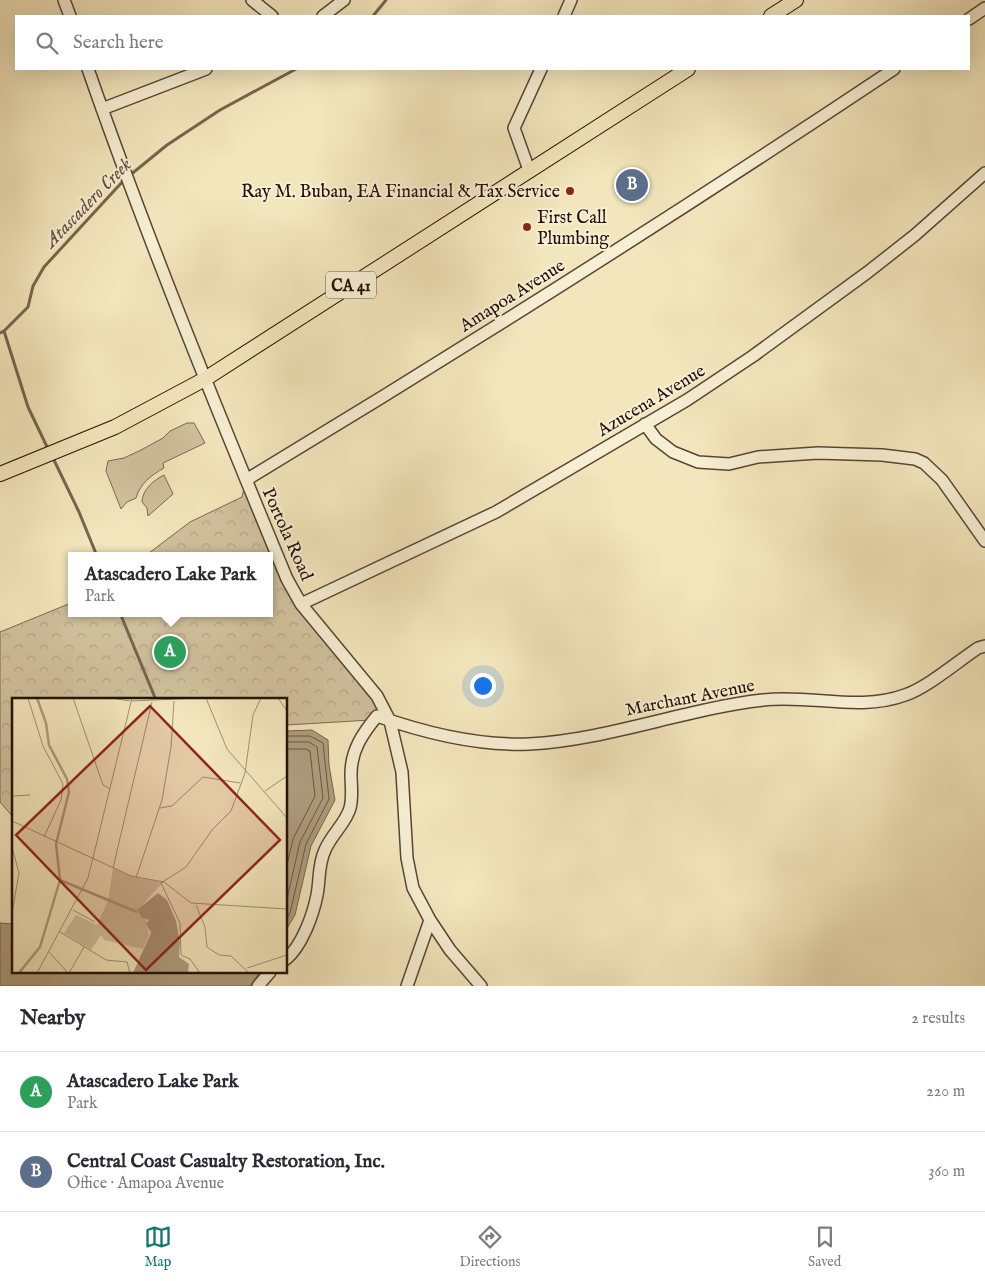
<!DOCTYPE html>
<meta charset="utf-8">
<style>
:root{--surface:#fff;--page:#f2f2f3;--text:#2b2b33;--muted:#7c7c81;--line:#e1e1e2;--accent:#0f766e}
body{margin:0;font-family:"IM FELL English",serif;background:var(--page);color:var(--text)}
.you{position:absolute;left:482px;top:685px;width:18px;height:18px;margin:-12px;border:4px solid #fff;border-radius:50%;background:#1a73e8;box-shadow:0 0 0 8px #1a73e833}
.badge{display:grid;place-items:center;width:32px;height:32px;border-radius:50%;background:var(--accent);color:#fff;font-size:16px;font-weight:700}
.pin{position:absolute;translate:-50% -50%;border:2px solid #fff;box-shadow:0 1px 5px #0006}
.popup{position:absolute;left:68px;top:552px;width:205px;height:65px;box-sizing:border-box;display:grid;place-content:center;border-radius:0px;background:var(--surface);filter:drop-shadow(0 1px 4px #0005);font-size:16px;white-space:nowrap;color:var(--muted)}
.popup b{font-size:19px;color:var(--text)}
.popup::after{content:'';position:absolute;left:50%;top:100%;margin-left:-10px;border:10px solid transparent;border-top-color:var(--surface)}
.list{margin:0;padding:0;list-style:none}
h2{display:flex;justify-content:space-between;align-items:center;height:65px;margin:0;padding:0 20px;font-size:21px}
h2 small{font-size:16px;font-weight:400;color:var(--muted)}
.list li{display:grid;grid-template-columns:32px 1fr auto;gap:15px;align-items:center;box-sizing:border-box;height:80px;padding:0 20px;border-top:1px solid var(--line)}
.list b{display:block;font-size:19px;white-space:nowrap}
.list p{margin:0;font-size:16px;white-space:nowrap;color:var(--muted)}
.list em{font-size:16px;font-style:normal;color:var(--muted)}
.icon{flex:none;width:28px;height:28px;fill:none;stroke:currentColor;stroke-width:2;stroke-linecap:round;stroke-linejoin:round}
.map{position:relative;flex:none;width:985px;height:986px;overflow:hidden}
.search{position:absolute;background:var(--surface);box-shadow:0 5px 20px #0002;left:15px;right:15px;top:15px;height:55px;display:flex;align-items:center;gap:12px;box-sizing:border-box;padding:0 18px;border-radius:0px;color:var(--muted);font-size:19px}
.sheet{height:225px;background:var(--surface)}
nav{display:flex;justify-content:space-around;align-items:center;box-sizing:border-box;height:70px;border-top:1px solid var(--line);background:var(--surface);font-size:14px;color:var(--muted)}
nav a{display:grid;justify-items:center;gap:2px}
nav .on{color:var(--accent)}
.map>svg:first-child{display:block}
.grass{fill:#d0c19d;stroke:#7b6852}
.forest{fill:url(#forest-crowns);stroke:#7b6852}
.water{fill:#ad9d7e;stroke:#77644e}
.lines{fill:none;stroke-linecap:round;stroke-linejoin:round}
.shore{stroke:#6a5642;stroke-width:1}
.stream{stroke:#77644e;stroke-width:3}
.minor-casing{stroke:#594534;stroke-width:14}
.major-casing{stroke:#260f07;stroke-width:16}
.minor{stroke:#f7efd3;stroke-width:11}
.major{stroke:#f3e6bc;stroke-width:14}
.poi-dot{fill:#8f2418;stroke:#f7efd3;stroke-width:2}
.labels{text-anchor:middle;stroke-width:4;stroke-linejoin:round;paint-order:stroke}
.shield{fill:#f7efd3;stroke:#655244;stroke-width:1}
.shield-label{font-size:16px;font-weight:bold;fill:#260f07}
.poi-label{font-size:18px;fill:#260f07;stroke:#f7efd3;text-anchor:end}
.street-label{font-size:18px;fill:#260f07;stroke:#f7efd3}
.water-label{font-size:19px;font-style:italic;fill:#634f3d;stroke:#f7efd3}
.inset-river{fill:none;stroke:#ad9d7e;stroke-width:2.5}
.inset-road{fill:none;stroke:#a19074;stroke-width:1}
.view{fill:#8f2418;fill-opacity:0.15;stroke:#8f2418;stroke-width:2.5}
.inset-edge{fill:none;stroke:#260f07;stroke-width:2.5}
</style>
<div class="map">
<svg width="985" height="986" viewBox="0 0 985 986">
<defs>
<pattern id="forest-crowns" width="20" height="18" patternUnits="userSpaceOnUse" patternTransform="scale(1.25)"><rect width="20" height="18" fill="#d0c19d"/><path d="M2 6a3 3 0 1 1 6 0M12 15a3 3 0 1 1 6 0" fill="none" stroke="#b2a586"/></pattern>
</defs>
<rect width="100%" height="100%" fill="#f3e6bc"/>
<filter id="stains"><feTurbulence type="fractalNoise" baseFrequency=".004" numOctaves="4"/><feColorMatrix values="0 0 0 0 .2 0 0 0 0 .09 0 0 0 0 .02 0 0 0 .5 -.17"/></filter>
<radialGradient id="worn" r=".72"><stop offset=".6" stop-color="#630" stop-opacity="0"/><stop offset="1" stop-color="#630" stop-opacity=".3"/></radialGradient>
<path class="grass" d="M187,423H194L205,443L163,463L164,468C151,475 140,484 136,498L127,502L121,509L106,471L108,461L124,458L141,450L163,438L170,431Z
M164,475L173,494L148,516L147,508L142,502C142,490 154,480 164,475Z"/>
<path class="forest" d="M246,480L301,607L388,719L286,725V700H14V818L0,802V632L71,603V613H269V556H145L190,522L242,497Z"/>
<path class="water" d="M312,730L328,740L329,765L335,800L311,846L295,915L286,930V731Z
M0,923L14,924V972H260L250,986H0Z"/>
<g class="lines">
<path class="shore" d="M286,736H310L323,743L329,799L306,844L290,913L286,920
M286,742H309L317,747L323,798L300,842L286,903
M286,749H306L310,751L315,796L293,839L286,869"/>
<path class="stream" d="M373,16L386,0
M129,176L167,145L220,110L296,69
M4,331L28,407L49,451
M0,333L4,331L28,307L33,286L44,267L124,180
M52,456L79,512L97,556
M120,613L156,700"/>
<defs>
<path id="minor" d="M64,0L70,16
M252,0L272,16
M323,16L344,0
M564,16L571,0
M969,19L985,8
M88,69C148,241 217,410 287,579L301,604L377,696L390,721L402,772L407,858L413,888L430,920L450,950L481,986
M102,109L206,69
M529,170L514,128L541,69
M645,424L656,439L673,452L698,462L729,464L758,457L818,453L882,455L915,459L924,463L942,480L985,541
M246,480C465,348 681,211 894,69
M301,604L496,512L687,400L753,356L868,272L915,235L985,173
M286,959C302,946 313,915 317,895C320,880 318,864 325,850C331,835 346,823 350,808C353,797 351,785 351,774C351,750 363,733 377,716C425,733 478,746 529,744C608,740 684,709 763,700C810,694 859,712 905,695C928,687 957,662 978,648L985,646
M258,986L270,972
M407,986L430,920"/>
<path id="major" d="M771,16L796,0
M0,474L115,427L205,379L688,69"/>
</defs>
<use href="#minor" class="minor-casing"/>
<use href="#major" class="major-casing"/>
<use href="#minor" class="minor"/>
<use href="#major" class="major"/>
</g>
<g class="poi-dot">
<circle cx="570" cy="191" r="5"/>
<circle cx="527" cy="227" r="5"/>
</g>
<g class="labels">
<rect class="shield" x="326" y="271.5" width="50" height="27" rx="4"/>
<g class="shield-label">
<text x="351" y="291">CA 41</text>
</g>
<g class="poi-label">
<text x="560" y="197">Ray M. Buban, EA Financial &amp; Tax Service</text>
<text x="537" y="223" text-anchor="start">First Call<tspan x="537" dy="21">Plumbing</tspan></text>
</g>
<g class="street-label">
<text transform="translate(512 295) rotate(-32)" y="6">Amapoa Avenue</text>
<text transform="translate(651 400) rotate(-31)" y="6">Azucena Avenue</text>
<text transform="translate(288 534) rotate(66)" y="6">Portola Road</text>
<text transform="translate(690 697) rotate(-11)" y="6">Marchant Avenue</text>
</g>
<g class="water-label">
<text transform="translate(87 202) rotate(-46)" y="7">Atascadero Creek</text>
</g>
</g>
<g transform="translate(12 698)">
<rect width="275" height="275" fill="#f3e6bc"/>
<path d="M101,170L125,180L151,184L125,213L134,222L137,237L131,251L92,242L89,237L79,252L52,235L64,217L85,227L96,203Z" fill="#d0c19d"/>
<path d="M146,195L155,202L164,223L168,245L167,259L177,266L176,275H121L139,235L134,225L137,222L130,220L125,212Z" fill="#ad9d7e"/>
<path class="inset-river" d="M48,182L125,214M7,275L28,249L48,182L44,146L57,94L55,81L37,47L34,25L25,0"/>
<path class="inset-road" d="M16,0L31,48L51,86L49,102L32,139M61,0L91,87L98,91M100,0L118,3M194,0L215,51L275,120M266,0L275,13M119,3L188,0M253,93L275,78M0,98L18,97M148,110L160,108L191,79L228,85M0,123L119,178L152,184L179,205L275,211M0,149L7,175L0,215M101,170L140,4M124,180L150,102L159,49L162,3M184,207L193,229L195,249L207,257L219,258L237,275M61,212L83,224M48,234L94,262L115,264L118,275M37,254L56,275M235,270L275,257M25,275L76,180L120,0M57,275L72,249M188,275L178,261L169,257L168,225L149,185L174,169L200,132L219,113L233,75L241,17L249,0"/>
<path class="view" d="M138,8L268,142L134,272L4,137Z"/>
<rect width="275" height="275" class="inset-edge"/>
</g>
<rect width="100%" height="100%" filter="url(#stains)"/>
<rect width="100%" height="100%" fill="url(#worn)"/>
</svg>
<div class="you"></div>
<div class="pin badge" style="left:170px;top:652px;background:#2e9e5b">A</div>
<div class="popup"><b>Atascadero Lake Park</b>Park</div>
<div class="pin badge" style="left:632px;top:185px;background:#5c6f8a">B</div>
<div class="search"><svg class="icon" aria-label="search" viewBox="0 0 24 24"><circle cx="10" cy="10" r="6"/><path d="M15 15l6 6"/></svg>Search here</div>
</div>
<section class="sheet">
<h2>Nearby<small>2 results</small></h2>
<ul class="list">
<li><span class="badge" style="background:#2e9e5b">A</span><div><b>Atascadero Lake Park</b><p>Park</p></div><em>220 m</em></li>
<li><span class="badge" style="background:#5c6f8a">B</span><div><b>Central Coast Casualty Restoration, Inc.</b><p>Office · Amapoa Avenue</p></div><em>360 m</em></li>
</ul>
</section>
<nav>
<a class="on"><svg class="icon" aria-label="map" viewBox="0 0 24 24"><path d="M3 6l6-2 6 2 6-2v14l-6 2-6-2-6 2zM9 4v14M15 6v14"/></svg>Map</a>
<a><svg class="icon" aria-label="directions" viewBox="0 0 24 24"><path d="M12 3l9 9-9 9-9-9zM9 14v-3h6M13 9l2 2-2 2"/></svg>Directions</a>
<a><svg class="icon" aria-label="saved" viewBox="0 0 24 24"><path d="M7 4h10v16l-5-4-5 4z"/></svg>Saved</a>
</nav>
